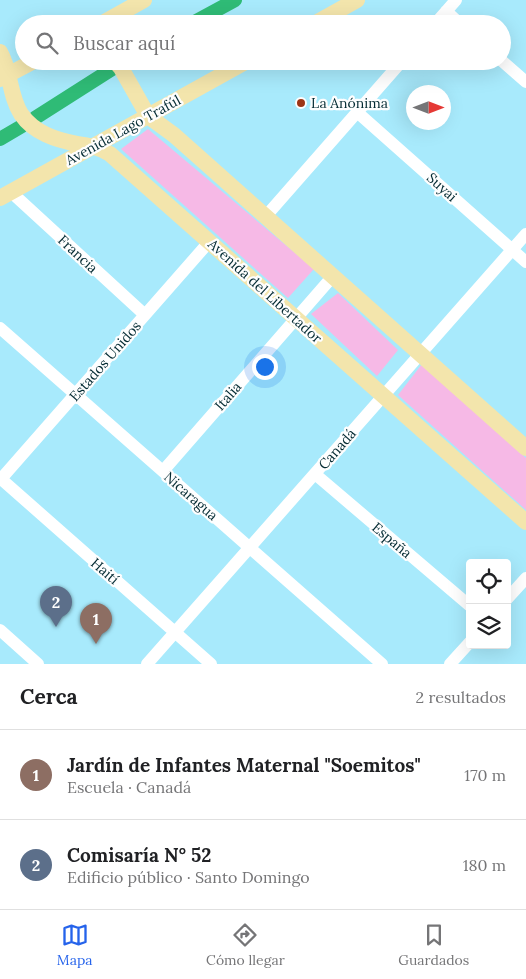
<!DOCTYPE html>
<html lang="es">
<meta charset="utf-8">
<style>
:root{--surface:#fff;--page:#f2f2f2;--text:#202124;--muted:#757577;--line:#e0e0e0;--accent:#2563eb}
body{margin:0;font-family:Lora,serif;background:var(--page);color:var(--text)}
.controls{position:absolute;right:15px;bottom:15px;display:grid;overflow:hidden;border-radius:5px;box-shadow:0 5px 20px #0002}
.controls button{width:45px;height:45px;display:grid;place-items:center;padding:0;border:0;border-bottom:1px solid var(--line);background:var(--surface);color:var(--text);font:25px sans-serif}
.compass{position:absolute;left:406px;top:85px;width:45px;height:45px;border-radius:50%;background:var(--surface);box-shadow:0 5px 20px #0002;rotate:90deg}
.you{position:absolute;left:264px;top:366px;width:18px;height:18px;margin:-12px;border:4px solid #fff;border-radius:50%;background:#1a73e8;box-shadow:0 0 0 8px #1a73e833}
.badge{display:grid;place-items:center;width:32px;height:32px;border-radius:50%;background:var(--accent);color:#fff;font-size:16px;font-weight:700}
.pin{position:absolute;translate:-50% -41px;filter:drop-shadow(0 1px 2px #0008)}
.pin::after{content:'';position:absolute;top:26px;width:18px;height:15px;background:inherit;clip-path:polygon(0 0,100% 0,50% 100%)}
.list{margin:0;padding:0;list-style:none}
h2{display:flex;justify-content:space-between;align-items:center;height:65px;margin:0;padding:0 20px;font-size:21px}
h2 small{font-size:16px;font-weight:400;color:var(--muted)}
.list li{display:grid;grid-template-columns:32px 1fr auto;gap:15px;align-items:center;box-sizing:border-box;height:90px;padding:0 20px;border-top:1px solid var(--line)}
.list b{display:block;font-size:19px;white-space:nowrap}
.list p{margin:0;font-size:16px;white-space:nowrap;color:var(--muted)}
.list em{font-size:16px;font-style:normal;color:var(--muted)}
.icon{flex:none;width:28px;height:28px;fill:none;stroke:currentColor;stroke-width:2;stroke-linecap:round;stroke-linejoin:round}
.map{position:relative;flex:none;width:526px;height:664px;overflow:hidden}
.search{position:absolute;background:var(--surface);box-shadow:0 5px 20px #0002;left:15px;right:15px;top:15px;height:55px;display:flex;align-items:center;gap:12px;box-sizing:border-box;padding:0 18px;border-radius:28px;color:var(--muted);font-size:19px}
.sheet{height:245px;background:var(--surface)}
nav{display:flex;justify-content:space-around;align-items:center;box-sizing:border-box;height:70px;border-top:1px solid var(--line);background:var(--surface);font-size:14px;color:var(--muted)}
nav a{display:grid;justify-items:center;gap:2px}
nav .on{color:var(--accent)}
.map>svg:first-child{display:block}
.green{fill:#f6b9e6}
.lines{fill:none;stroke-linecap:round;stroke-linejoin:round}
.canal{stroke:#2fbb76;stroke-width:14}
.minor{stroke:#fff;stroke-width:12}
.major{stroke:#f3e5ac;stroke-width:16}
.poi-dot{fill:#9d3516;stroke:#fefefe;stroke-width:2}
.labels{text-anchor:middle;stroke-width:4.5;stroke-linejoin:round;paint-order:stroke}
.poi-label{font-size:14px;fill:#032a32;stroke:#fefefe;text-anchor:start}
.street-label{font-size:14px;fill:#032a32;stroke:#fefefe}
</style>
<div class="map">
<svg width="526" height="664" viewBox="0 0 526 664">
<rect width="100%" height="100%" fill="#a8eafc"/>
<path class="green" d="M148,129L314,269L288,298L121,149Z
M338,293L398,350L377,376L311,314Z
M422,364L526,458V510L398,395Z"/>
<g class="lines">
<path class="canal" d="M191,24L235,0
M35,118L112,69
M0,139L22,126"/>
<path class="minor" d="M446,11L460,24
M435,24L456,0
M502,61L526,82
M357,112L526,262
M11,192L145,315
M266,216L402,61
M0,328L382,664
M163,471L333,276
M315,474L470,606
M0,478L211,664
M0,480L209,242
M507,599L526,578
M0,630L38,664
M147,664L526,234
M450,664L470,642"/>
<path class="major" d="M101,24L144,0
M314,24L357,0
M0,52C11,71 9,95 21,114C34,133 56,140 78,144C90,146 100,147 110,154L526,522
M115,61L121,68L148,116L174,135L526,448
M0,79L34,61
M0,198L247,61"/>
</g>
<circle class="poi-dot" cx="301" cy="103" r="5"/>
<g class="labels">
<g class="poi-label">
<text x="311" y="108">La Anónima</text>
</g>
<g class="street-label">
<text transform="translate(123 130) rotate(-29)" y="5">Avenida Lago Trafúl</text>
<text transform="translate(442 187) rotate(42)" y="5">Suyai</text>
<text transform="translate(78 254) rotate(43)" y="5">Francia</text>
<text transform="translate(265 291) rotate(42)" y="5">Avenida del Libertador</text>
<text transform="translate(105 361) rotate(-49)" y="5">Estados Unidos</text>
<text transform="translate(228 396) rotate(-49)" y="5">Italia</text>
<text transform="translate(337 449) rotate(-49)" y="5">Canadá</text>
<text transform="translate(191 496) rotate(41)" y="5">Nicaragua</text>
<text transform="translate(392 540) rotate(40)" y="5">España</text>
<text transform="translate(105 571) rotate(41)" y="5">Haití</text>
</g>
</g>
</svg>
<div class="controls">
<button><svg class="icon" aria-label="locate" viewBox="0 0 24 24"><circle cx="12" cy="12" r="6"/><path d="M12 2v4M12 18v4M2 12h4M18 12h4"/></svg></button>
<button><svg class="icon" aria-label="layers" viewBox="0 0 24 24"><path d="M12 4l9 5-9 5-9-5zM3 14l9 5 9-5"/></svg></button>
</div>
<svg class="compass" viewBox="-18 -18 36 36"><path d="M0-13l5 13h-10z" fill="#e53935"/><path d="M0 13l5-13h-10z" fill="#757577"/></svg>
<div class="you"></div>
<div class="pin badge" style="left:96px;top:644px;background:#8d6e63">1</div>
<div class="pin badge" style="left:56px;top:627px;background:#5c6f8a">2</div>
<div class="search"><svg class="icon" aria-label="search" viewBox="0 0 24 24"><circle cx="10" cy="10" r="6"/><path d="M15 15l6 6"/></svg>Buscar aquí</div>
</div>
<section class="sheet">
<h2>Cerca<small>2 resultados</small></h2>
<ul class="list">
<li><span class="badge" style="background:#8d6e63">1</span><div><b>Jardín de Infantes Maternal &quot;Soemitos&quot;</b><p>Escuela · Canadá</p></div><em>170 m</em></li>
<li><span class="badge" style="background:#5c6f8a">2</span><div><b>Comisaría N° 52</b><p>Edificio público · Santo Domingo</p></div><em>180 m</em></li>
</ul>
</section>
<nav>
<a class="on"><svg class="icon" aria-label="map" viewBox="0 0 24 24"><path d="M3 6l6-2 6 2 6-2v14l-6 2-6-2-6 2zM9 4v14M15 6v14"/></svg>Mapa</a>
<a><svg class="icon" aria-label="directions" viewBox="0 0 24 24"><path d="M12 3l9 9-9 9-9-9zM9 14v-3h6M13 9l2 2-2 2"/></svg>Cómo llegar</a>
<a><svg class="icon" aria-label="saved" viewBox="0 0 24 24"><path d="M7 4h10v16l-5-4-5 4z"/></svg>Guardados</a>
</nav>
